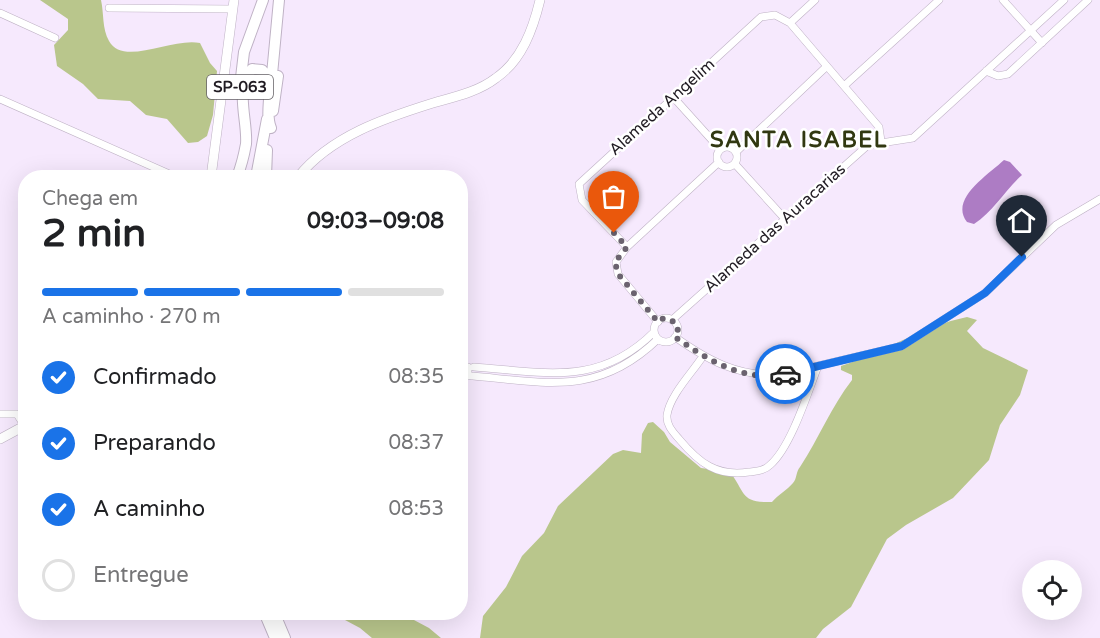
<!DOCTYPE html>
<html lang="pt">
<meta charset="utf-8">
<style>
:root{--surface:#fff;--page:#f2f2f2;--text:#202124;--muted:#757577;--line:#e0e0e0;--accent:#1a73e8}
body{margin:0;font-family:"Varela Round",sans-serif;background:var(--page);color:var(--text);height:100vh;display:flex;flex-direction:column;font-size:22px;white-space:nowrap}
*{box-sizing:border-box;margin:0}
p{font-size:20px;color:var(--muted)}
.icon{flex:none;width:33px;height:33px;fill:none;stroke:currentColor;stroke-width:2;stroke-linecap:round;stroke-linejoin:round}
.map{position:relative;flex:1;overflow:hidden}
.panel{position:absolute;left:18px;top:170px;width:450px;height:450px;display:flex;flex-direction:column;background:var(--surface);border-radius:24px;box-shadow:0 6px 24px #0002}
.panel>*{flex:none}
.controls{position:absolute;left:1022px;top:560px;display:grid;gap:12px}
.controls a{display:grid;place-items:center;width:60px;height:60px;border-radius:50%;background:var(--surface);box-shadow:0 6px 24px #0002;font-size:30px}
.pin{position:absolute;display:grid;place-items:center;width:51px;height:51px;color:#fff;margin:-62px -26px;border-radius:50% 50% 50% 0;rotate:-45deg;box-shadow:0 0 6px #0007}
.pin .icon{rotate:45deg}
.courier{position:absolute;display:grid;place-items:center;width:60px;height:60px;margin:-30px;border:4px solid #1a73e8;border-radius:50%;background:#fff;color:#222;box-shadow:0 2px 8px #0007}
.summary em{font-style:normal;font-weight:800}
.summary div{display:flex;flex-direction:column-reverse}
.summary{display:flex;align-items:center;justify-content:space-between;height:102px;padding:0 24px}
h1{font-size:39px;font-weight:800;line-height:45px}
.bar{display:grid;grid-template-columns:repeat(4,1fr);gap:9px 6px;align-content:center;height:72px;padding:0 24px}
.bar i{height:8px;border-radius:4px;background:var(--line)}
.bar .active{background:var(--accent)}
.bar p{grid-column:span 4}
ol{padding:0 24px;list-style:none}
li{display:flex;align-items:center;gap:18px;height:66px}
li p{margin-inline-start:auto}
li .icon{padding:6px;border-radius:50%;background:var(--accent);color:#fff;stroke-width:4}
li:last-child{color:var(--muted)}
li i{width:33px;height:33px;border:3px solid var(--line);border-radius:50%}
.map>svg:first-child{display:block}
.green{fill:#b9c68c}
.water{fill:#ad7cc4}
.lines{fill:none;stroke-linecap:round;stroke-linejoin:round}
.street-casing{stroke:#bfb2c5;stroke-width:8}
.secondary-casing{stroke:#bfb2c5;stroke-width:10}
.primary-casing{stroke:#bfb2c5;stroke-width:12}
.street{stroke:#fff;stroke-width:7}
.secondary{stroke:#fff;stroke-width:9}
.primary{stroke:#fff;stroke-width:10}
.done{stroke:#6b636f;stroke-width:6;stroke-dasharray:0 10.8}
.route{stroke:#1a73e8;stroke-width:8}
.labels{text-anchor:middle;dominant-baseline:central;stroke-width:5;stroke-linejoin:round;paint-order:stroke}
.shield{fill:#fff;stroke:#635f64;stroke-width:1.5}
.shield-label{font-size:15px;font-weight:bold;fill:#201b22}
.street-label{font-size:16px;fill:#201b22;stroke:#fff}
.district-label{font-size:22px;font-weight:bold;letter-spacing:1.5px;fill:#313811;stroke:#fff}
</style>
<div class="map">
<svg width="1100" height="638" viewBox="0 0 1100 638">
<rect width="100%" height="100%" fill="#f6e9fd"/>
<!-- green -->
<path class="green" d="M40 0H101C104 13 102 29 109 41 123 67 173 37 200 43L210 63 217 71 213 115 207 136 198 142 188 143 167 119 146 115 130 101 98 99 83 84 57 66 54 45 68 30V19Z
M967 317 977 320 967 331 983 348 1028 370 1020 395 1000 425 989 460 953 498 906 525 887 539 851 607 823 629 816 638H480L483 616 506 587 522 556 544 533 558 506 613 454 623 450 641 453 642 434 648 423 653 422 664 432 670 442 701 468 730 472C746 493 740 503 772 502 778 495 787 490 793 483 797 479 796 471 800 467 819 438 831 407 852 380V375L841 370V366C884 352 923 326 967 317Z
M330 612H399L429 628 441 638H372L360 628Z"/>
<!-- water -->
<path class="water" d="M1004 160 1010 162 1022 175C1005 190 993 212 974 224L967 222C949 199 988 175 1004 160Z"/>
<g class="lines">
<defs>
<path id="street" d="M1003 0 1042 43
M109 8 232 9
M0 13 55 38
M790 23 815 0
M986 71 998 76 1008 74 1088 0
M844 86 939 0
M674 98 720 149
M0 99 176 177
M717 157a10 10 0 1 1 20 0a10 10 0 1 1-20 0Z
M736 152 826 67
M735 164 785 219
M627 247 582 200 579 184 761 17 775 15 790 23 879 127 881 141
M654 330a12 12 0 1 1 24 0a12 12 0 1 1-24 0Z
M672 320 868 145 913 138 1064 0
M658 322 618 274 616 262 627 247 719 162
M675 337C709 361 737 376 779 375L902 346 985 293 1056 225 1100 199
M703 356C692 373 670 395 667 415 666 425 673 432 679 439 699 463 717 477 749 472 757 471 764 471 770 465 791 447 808 392 818 366
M474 367C545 372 599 387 654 332
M468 376V367
M473 376C548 383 599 396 658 339
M0 414H17L24 425"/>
<path id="secondary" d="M211 177 234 0
M298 177C331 136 385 118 433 103 454 97 478 92 496 78 522 60 533 29 540 0
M0 439 26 425"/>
<path id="primary" d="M271 85 279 0
M240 86 244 52 263 0
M273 111 278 76
M212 174 216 177
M237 177C241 167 244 155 246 144 248 121 234 88 252 69L262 70C277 84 263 110 271 128
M256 177 267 119
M266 177 267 150
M264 612 275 638
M274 612 285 638"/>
</defs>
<!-- street casing -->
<use href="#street" class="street-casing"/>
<!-- secondary casing -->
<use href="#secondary" class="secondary-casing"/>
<!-- primary casing -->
<use href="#primary" class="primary-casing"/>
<!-- street -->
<use href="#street" class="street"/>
<!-- secondary -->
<use href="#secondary" class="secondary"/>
<!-- primary -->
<use href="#primary" class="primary"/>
</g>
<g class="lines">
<!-- done -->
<path class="done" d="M614 233 627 247 615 262 618 274 658 322 664 318 675 322 678 329 675 337C708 360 742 382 785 374"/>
<!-- route -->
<path class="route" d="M785 374 902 346 985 293 1022 257"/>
</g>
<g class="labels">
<!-- shield labels -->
<rect class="shield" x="207" y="75" width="66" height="24" rx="4.5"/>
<g class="shield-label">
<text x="240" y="87">SP-063</text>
</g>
<!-- street labels -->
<g class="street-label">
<text transform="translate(662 107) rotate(-42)">Alameda Angelim</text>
<text transform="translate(775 228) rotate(-42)">Alameda das Auracarias</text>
</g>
<!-- district labels -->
<g class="district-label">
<text x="799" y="140">SANTA ISABEL</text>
</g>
</g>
</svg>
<div class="controls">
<a><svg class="icon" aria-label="locate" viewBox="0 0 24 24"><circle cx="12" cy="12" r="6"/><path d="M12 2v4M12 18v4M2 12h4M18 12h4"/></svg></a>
</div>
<div class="pin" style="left:614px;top:233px;background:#ea580c"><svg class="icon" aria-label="bag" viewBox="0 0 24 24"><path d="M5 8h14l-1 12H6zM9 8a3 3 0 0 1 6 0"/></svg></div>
<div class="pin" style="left:1022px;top:257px;background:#1f2937"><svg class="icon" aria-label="home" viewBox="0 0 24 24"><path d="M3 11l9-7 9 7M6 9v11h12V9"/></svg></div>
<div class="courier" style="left:785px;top:374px"><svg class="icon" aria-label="car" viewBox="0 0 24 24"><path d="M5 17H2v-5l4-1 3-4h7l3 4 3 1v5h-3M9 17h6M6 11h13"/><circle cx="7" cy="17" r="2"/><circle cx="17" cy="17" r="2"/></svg></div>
<section class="panel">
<div class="summary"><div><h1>2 min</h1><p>Chega em</p></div><em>09:03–09:08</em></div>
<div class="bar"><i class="active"></i><i class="active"></i><i class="active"></i><i></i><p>A caminho · 270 m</p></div>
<ol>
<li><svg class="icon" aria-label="check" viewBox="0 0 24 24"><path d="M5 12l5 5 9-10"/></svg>Confirmado<p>08:35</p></li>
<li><svg class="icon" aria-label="check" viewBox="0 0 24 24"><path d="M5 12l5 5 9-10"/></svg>Preparando<p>08:37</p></li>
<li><svg class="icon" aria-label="check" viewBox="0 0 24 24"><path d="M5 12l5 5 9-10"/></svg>A caminho<p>08:53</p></li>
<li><i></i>Entregue</li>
</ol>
</section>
</div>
